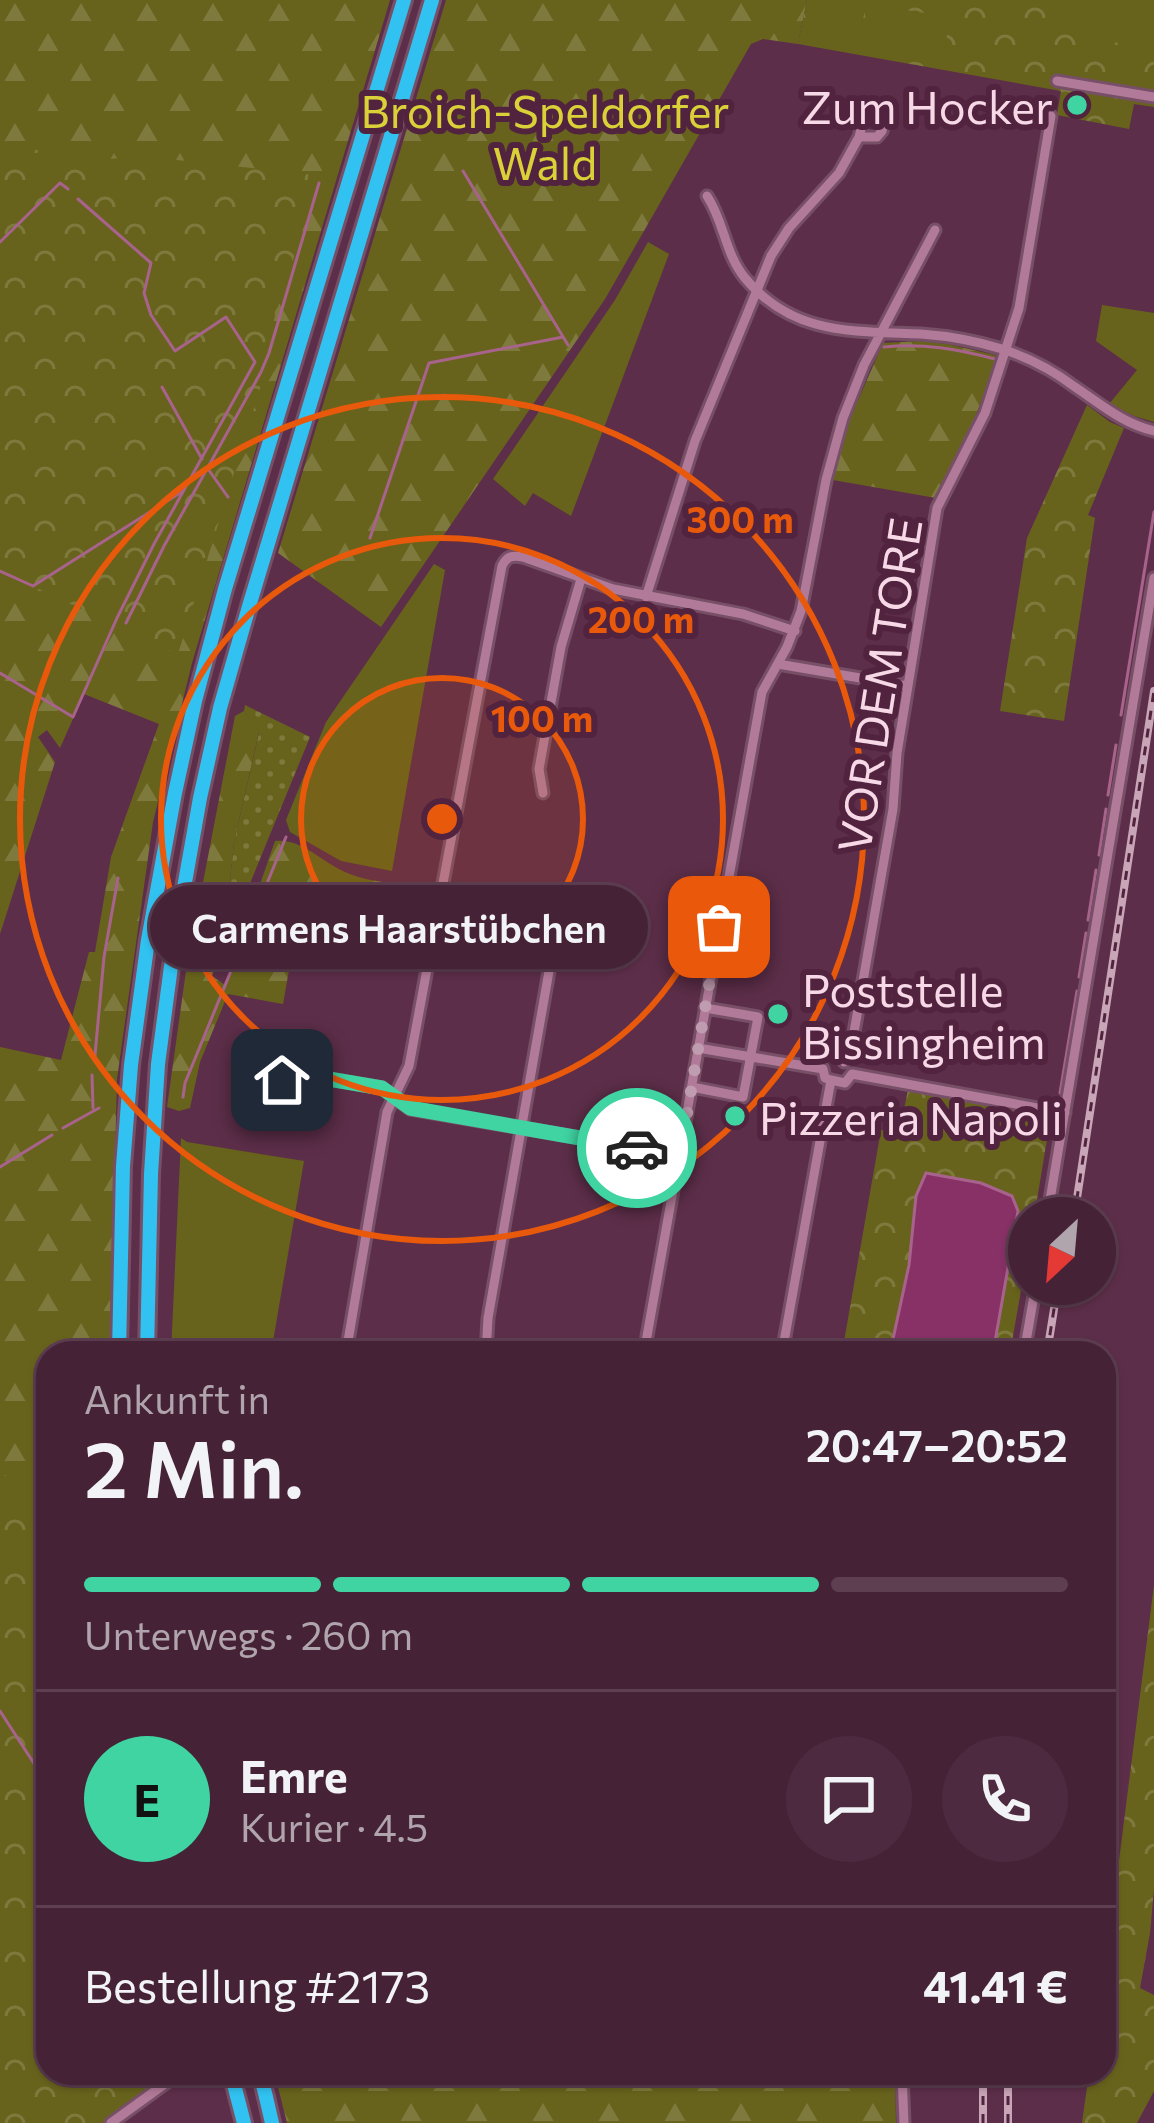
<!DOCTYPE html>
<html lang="de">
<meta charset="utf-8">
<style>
:root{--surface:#462237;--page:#4d2a3f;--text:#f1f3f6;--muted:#b0a4ad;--line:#5e3f52;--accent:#3fd4a2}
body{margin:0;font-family:Commissioner,sans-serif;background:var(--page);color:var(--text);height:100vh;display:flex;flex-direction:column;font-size:45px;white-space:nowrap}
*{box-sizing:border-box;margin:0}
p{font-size:39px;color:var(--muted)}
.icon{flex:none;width:66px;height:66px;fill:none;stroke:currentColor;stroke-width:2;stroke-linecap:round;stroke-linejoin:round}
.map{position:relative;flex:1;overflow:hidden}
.sheet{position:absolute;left:36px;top:1341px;width:1080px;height:744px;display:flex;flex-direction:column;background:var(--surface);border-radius:36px;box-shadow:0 3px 9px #0004,0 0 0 3px var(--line)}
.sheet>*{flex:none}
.needle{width:78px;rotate:206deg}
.fabs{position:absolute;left:1008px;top:1197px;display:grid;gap:24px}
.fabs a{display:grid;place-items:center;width:108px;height:108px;border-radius:50%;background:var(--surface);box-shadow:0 3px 9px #0004,0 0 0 3px var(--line);font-size:60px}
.pin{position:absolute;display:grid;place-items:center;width:102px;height:102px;color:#fff;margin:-51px;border-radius:24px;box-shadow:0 6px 18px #0006}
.courier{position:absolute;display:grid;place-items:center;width:120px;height:120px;margin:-60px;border:9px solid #3fd4a2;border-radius:50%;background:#fff;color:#222;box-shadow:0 3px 15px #0007}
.bubble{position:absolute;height:84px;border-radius:42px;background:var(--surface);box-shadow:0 3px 9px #0004,0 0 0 3px var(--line);font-size:39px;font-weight:600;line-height:84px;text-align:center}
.headline em{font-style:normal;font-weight:600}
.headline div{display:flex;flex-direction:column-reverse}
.headline{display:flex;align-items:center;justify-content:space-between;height:204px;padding:0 48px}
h1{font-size:78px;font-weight:600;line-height:90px}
.bar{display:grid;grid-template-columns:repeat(4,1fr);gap:18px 12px;align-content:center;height:144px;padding:0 48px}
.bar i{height:15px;border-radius:9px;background:var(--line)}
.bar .active{background:var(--accent)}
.bar p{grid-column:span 4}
.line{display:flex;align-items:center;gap:30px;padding:0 48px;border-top:3px solid var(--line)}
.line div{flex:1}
.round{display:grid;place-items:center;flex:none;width:126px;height:126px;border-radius:63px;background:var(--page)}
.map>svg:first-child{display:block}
.grass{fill:url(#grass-dots)}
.forest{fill:url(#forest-firs)}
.park{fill:url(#park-crowns)}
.garden{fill:#68631c}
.water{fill:#873166;stroke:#a8638d;stroke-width:3}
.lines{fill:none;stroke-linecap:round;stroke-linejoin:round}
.stream{stroke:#a8638d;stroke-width:3}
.minor-casing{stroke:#774f66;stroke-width:15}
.highway-casing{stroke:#774f66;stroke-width:20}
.minor{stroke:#b17a98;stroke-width:9}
.highway{stroke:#31c2f1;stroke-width:14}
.rail-casing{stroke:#c8a5b7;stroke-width:8}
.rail{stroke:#52233e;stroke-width:3;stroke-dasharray:9;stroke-linecap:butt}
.highway-bridge-casing{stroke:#774f66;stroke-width:20;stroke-linecap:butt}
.highway-bridge{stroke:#31c2f1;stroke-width:14}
.done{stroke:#c09cb0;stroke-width:12;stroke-dasharray:0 21.6}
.route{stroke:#3fd4a2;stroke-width:15}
.ring{fill:none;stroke:#e8590c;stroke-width:6}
.poi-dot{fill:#3fd4a2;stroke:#52233e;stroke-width:4.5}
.labels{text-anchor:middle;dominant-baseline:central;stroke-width:12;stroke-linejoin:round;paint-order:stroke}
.poi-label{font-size:45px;fill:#f6d8e7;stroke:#52233e;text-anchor:start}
.park-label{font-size:45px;fill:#dad138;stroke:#52233e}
.street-label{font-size:45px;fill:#f6d8e7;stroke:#52233e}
.centre{fill:#e8590c;stroke:#52233e;stroke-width:6}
.ring-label{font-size:36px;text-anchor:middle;font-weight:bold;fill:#e8590c;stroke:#52233e;stroke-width:12;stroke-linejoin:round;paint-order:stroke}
</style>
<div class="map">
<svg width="1154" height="2123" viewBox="0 0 1154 2123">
<defs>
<pattern id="grass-dots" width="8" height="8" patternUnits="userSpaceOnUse" patternTransform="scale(3)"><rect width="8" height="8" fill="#68631c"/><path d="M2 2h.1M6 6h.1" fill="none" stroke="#7e793d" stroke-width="1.8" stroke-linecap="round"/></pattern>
<pattern id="forest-firs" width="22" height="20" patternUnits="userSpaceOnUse" patternTransform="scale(3)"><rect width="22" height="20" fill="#68631c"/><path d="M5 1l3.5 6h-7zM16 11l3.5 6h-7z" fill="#7e793d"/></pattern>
<pattern id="park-crowns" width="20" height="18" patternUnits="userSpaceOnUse" patternTransform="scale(3)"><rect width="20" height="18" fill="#68631c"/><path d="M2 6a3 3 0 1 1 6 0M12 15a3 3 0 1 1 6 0" fill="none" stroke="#7e793d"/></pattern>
</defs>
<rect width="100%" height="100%" fill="#5d2e49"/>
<!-- grass -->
<path class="grass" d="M245 705 310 737 212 976 227 909 234 842 259 733 244 711Z"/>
<!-- forest -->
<path class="forest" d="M0 0H390L192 663 153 822 117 1079 110 1353H48V2073H166L103 2123H0V1047L61 1060 89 952H95L111 857 159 724 84 694 60 748 47 730 38 737 55 762 0 934Z
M446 0H807L798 44 763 39 751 44 605 299 381 627 278 553Z
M920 341 947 344 995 355 997 360 966 441 936 498 833 480 849 421 883 343Z
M244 711 259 732 234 842 227 909 212 976 225 985 275 841C301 838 322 862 345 872 358 878 370 880 383 882L370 965 292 953 283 1004 228 994 200 1062 190 1108 179 1111 167 1107 186 971 235 716Z
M616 2073H895L896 2123H287L277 2083Z"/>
<!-- park -->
<path class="park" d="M807 0H1154V107L1134 104 1129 129 1057 115 1061 91 798 44Z
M39 150 90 161 140 156 308 174 312 200 265 348 262 382 178 654 0 571V151Z
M1087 405 1110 422 1124 428 1088 515 1095 518 1064 721 1000 711 1027 538Z
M908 1090 1051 1115 1034 1218H1029V1245L1010 1353H842L881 1130 899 1133Z
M0 1470 48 1516V2073H166L103 2123H0Z
M1154 1585V1889L1150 1933 1140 1988 1154 1995V2091L1137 2123H1082L1089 2073H1104V1979Z"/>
<!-- garden -->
<path class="garden" d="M813 0 866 3 857 52 806 44Z
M1084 0H1154V49L1078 36Z
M874 5 950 17 942 66 865 54Z
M648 242 669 254 571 516 533 493 525 506 493 479 615 300Z
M1102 305 1154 313V422L1134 416 1109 404 1137 370 1096 341Z
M434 564 445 570 392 871 341 861 290 832 286 820 326 722Z
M181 1138 187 1142 304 1161 271 1353H171Z"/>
<!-- water -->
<path class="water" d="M926 1173 981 1183 1012 1196 1018 1211 993 1353H890L909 1265 916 1196Z"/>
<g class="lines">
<!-- stream -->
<path class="stream" d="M463 171 568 345
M0 242 60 183 68 189
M884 347C924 343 957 349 995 359
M162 387 202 459
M208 469 228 497
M370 538 429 363 563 337
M0 571 33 586 183 491
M126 623 164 546 261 372 269 353 319 183
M0 673 73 717 117 618 154 544 255 362 226 317 175 351 151 315 144 293 151 263 78 199
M1121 715 1154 512
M1108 795 1116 745
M1099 855 1106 809
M1088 920 1096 870
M1079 977 1086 933
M95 1055 104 957 118 878
M92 1075 93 1108
M1060 1093 1077 991
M183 1097 185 1083 286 837
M63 1128 99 1108
M0 1167 52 1135
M0 1711 48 1785"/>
<defs>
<path id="minor" d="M1057 81 1154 97
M707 196C724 221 725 254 745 278 793 336 854 331 921 334 949 336 976 341 1002 349 1027 357 1054 371 1075 387 1102 405 1122 423 1154 431
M646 597 695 441 771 256 789 228 839 173 859 137H877L882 131 887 113 867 107 859 137
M778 664 907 686
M543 793 539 769 561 647 581 579
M698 1048 823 1069 825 1078 831 1080
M844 1062 853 1038 893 809 897 753 937 508 985 413 1019 308 1051 116
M282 1080 305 1075 382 1088 410 1109 680 1155
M831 1080 845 1083 852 1074 1065 1113
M692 1087 743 1097 758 1017 705 1008
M1047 1218 1154 578
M346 1353 387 1112 409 1066 502 566C507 556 512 555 523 557L613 589 743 614 795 631
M486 1353 488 1318 561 903 568 895
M644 1353 762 692 787 647 801 611 826 480 843 418 864 365 935 230
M782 1353 831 1080
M1024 1353 1036 1284
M902 2073 904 2123
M111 2123 173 2078 451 2073"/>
<path id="highway" d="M119 1353 123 1166 131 1065 148 940 175 793 195 701 225 589 404 0
M147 1353 151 1174 158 1064 174 944 200 798 220 708 250 603 432 0
M237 2096 244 2123
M266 2097 272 2123"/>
</defs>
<!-- minor casing -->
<use href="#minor" class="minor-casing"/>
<!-- highway casing -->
<use href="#highway" class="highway-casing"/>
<!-- minor -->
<use href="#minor" class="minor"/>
<!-- highway -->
<use href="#highway" class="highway"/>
<defs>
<path id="rail" d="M1074 1218 1154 691
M1047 1353 1058 1284
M983 2123V2073
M1008 2123V2073"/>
</defs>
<!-- rail casing -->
<use href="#rail" class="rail-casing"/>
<!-- rail -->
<use href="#rail" class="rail"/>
<defs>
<path id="highway-bridge" d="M231 2073 237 2096
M260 2073 266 2097"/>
</defs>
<!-- highway-bridge casing -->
<use href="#highway-bridge" class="highway-bridge-casing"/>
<!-- highway-bridge -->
<use href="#highway-bridge" class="highway-bridge"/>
</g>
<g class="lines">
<!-- done -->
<path class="done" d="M637 1148 680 1155 719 927"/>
<!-- route -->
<path class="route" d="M282 1080 305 1075 382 1088 410 1108 637 1148"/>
</g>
<!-- distance rings -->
<circle cx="442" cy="819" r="141" fill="#e8590c" fill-opacity=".12"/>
<g class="ring">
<circle cx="442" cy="819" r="141"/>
<circle cx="442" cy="819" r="281"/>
<circle cx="442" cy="819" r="422"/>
</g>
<!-- markers -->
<g class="poi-dot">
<circle cx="1077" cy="105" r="12"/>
<circle cx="778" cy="1014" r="12"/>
<circle cx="735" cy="1116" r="12"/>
</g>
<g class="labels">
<!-- poi labels -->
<g class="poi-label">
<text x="1053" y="105" text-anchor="end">Zum Hocker</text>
<text x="802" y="988">Poststelle<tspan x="802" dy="52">Bissingheim</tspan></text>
<text x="759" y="1116">Pizzeria Napoli</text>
</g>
<!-- park labels -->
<g class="park-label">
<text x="545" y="109">Broich-Speldorfer<tspan x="545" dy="52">Wald</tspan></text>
</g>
<!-- street labels -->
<g class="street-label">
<text transform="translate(878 685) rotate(-81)">VOR DEM TORE</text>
</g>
</g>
<circle cx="442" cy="819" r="18" class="centre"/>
<g class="ring-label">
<text x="740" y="533">300 m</text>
<text x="641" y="633">200 m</text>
<text x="542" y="732">100 m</text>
</g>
</svg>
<div class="fabs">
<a><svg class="needle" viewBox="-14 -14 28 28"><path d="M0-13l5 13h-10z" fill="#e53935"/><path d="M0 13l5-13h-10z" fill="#b0a4ad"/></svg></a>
</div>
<div class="pin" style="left:719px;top:927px;background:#ea580c"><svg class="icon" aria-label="bag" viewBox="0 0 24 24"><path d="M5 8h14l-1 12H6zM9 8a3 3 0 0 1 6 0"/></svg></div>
<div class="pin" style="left:282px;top:1080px;background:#1f2937"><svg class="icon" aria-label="home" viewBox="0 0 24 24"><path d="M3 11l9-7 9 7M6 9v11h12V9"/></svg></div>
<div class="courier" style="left:637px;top:1148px"><svg class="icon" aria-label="car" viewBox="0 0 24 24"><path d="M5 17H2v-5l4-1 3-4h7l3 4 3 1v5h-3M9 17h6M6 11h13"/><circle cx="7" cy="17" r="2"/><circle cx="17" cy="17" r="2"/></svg></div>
<div class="bubble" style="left:150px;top:885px;width:498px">Carmens Haarstübchen</div>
<section class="sheet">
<div class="headline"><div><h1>2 Min.</h1><p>Ankunft in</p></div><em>20:47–20:52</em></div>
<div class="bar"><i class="active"></i><i class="active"></i><i class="active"></i><i></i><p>Unterwegs · 260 m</p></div>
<div class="line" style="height:216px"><b class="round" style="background:var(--accent);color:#111">E</b><div><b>Emre</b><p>Kurier · 4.5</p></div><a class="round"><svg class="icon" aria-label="chat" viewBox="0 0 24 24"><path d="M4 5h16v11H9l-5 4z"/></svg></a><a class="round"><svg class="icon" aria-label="phone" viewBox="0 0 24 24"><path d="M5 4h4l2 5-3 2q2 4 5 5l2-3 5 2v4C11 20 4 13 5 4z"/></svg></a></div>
<div class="line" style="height:156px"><div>Bestellung #2173</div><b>41.41 €</b></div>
</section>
</div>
